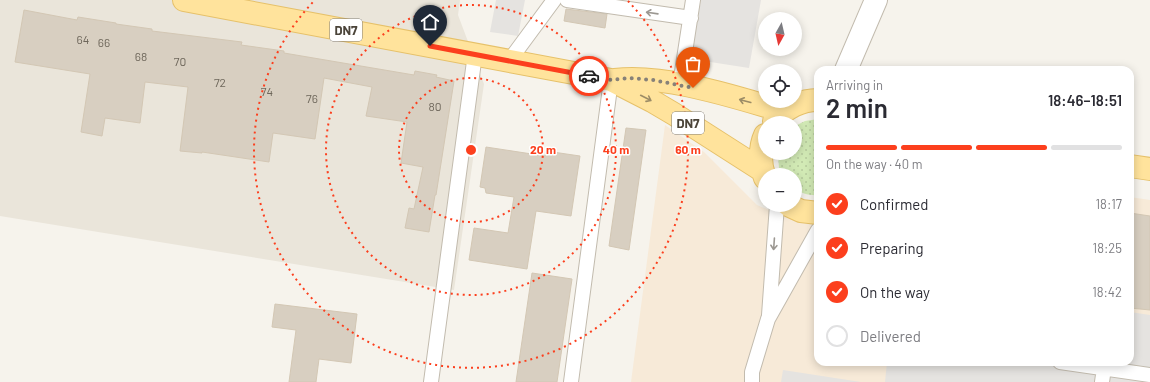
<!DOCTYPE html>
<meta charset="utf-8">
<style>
:root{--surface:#fff;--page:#f7f7f7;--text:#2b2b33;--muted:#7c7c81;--line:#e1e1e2;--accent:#fc3f1d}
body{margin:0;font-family:Barlow,sans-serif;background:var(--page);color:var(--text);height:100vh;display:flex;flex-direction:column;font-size:15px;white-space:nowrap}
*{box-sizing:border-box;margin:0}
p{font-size:13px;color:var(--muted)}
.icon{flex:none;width:22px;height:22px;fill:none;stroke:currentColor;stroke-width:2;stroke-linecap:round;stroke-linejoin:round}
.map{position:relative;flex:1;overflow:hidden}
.sheet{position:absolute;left:814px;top:66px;width:320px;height:300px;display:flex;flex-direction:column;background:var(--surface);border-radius:12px;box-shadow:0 2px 10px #0003}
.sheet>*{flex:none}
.needle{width:26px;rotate:188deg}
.fabs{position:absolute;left:758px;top:12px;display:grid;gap:8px}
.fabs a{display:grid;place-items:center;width:44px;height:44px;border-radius:50%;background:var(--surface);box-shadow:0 2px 10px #0003;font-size:20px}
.pin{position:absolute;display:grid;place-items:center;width:34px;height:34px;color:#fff;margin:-41px -17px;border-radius:50% 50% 50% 0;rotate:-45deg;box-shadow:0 0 4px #0007}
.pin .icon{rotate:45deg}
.courier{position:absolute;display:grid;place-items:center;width:40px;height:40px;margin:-20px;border:3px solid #fc3f1d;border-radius:50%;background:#fff;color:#222;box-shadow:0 1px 5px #0007}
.overview em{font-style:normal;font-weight:600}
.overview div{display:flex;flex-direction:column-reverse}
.overview{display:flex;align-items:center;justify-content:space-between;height:68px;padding:0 12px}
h1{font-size:26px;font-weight:600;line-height:30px}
.bar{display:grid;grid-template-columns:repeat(4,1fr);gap:6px 4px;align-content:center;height:48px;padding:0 12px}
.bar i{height:5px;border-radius:3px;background:var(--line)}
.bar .on{background:var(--accent)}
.bar p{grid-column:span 4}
ol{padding:0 12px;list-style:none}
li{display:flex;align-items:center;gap:12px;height:44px}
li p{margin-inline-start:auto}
li .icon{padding:4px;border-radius:50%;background:var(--accent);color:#fff;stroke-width:4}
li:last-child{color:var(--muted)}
li i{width:22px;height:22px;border:2px solid var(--line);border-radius:50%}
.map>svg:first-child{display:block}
.residential{fill:#eae5da}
.commercial{fill:#f7ead8}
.green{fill:url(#green-dots)}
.parking{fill:#e5e3e0}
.building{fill:#d8cfc1;stroke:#d3c7b4}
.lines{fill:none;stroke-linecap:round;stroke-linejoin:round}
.service-casing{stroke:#c2bbae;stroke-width:16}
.minor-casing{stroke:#c2bbae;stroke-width:24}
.primary-casing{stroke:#e6c16a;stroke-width:24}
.service{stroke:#fff;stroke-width:14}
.minor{stroke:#fff;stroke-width:22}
.primary{stroke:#ffe39c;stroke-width:22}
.oneway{stroke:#9c9892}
.oneway2{stroke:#9c8c66}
.done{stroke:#878178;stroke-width:4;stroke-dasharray:0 7.2}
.route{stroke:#fc3f1d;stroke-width:5}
.ring{fill:none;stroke:#fc3f1d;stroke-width:2;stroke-dasharray:2 4}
.labels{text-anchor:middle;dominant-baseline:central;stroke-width:3;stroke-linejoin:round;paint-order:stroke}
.number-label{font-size:12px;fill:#6e675b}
.shield{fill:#fff;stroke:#817c74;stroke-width:1}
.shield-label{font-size:13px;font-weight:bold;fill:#4b4439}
.centre{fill:#fc3f1d;stroke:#fff;stroke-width:2}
.ring-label{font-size:12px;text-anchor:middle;font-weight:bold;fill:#fc3f1d;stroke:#fff;stroke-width:3;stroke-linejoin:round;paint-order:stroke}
</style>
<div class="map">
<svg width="1150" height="382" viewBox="0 0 1150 382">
<defs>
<pattern id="green-dots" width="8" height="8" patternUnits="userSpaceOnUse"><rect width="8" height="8" fill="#d2eab5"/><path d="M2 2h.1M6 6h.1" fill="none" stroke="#b6ca9c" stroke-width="1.8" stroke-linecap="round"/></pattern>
</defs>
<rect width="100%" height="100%" fill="#f6f3ec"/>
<!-- residential -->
<path class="residential" d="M0 0H460L458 15 484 84 454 290 0 216Z"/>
<!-- commercial -->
<path class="commercial" d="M665 125 704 152 757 205 800 223H818V362H1130V197L1150 200V382H631Z"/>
<!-- green -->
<path class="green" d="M818 119V195C810 196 801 193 795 189V175H783L779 168 778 154 795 153V126L805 121Z"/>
<!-- parking -->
<path class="parking" d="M496 0H525L518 36 490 32Z
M701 0H761L749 68 691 59Z
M1130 312 1150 315V382H885L887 362H1130Z
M783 370 861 382H781Z"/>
<!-- building -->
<path class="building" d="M566 9 607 14 605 28 564 21Z
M24 10 77 20 78 17 116 23V24L152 29V31L242 42 241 45 284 51V53L414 75 415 71 437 75 436 77 454 81 436 195H435L429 232 405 228 409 208 414 209 423 167 401 163 407 122 366 116 372 87 324 78 315 139 273 133 269 162 202 152V153L180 151 188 87 145 82 140 123 105 118 102 136 81 132 90 74 15 62Z
M626 128 646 130 629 250 609 246Z
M486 147 545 156 546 151 580 156 571 216 536 211 527 269 469 260 474 228 508 233 514 197 486 193 485 188 480 187Z
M1130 213 1150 216V310L1130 308Z
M532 273 572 279 557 382H516Z
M275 304 357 314 351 363 319 359 316 382H289L296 330 272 327Z"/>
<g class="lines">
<defs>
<path id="service" d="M567 0 691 18
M509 61 554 0
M680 85 693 0
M769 315 777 205
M1060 362 1150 375
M431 382 475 54
M571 382 611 80
M752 382V372L768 319 818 230
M1102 382 1104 368"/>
<path id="minor" d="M846 70 876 0"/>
<path id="primary" d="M184 0 611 80 652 101 674 114 763 171
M615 80C666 74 734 97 783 111
M774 121C786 108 800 100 818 100
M765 135C759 148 760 165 765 178
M1130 166 1150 169
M788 205 801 211 818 213"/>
</defs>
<!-- service casing -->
<use href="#service" class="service-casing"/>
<!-- minor casing -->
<use href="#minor" class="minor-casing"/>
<!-- primary casing -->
<use href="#primary" class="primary-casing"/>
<!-- service -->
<use href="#service" class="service"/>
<!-- minor -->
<use href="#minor" class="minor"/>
<!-- primary -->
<use href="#primary" class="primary"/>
</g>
<!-- one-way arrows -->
<defs><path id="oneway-shaft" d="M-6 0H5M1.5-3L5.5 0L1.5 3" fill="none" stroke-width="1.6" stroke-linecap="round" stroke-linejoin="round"/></defs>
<g class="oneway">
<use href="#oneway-shaft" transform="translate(652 13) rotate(-172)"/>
<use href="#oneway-shaft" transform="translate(774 244) rotate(94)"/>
</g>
<g class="oneway2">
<use href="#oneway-shaft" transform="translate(646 98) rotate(27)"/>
<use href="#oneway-shaft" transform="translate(745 101) rotate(-165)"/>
</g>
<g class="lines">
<!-- done -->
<path class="done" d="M589 76 612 80 628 78 653 80 693 88"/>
<!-- route -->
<path class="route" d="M430 46 589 76"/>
</g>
<!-- distance rings -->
<g class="ring">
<circle cx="471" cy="150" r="72"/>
<circle cx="471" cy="150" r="145"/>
<path d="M628 1A217 217 0 1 1 314 1"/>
</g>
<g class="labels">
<!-- number labels -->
<g class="number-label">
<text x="83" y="39">64</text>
<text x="104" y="42">66</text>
<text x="141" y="56">68</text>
<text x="180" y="61">70</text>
<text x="220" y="82">72</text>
<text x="267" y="91">74</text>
<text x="312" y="98">76</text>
<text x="435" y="106">80</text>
</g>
<!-- shield labels -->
<g class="shield">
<rect x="330" y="19" width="32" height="22" rx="3"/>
<rect x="672" y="112" width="32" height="22" rx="3"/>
</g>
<g class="shield-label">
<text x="346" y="30">DN7</text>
<text x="688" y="123">DN7</text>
</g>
</g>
<circle cx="471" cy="150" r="6" class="centre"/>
<g class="ring-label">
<text x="543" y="154">20 m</text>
<text x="616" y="154">40 m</text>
<text x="688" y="154">60 m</text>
</g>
</svg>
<div class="fabs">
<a><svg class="needle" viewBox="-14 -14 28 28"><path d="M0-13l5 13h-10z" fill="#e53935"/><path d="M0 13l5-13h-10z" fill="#7c7c81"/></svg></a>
<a><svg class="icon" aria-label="locate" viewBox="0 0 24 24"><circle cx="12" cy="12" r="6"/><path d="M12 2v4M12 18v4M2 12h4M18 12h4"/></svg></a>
<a>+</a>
<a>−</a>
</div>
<div class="pin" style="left:693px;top:88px;background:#ea580c"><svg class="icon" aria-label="bag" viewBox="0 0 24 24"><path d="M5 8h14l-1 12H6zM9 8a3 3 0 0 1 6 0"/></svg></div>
<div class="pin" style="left:430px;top:46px;background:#1f2937"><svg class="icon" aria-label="home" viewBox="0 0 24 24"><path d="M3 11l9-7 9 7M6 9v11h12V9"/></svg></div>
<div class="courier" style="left:589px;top:76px"><svg class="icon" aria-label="car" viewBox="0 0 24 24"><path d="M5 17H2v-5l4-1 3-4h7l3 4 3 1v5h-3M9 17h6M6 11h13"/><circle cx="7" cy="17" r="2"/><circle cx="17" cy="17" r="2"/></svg></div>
<section class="sheet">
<div class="overview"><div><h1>2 min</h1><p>Arriving in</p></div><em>18:46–18:51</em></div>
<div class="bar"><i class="on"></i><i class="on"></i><i class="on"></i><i></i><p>On the way · 40 m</p></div>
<ol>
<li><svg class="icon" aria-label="check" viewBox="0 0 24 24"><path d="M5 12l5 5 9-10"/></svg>Confirmed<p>18:17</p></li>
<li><svg class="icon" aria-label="check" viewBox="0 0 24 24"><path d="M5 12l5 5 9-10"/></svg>Preparing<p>18:25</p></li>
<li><svg class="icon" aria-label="check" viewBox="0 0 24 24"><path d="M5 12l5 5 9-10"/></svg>On the way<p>18:42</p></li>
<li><i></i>Delivered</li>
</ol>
</section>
</div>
